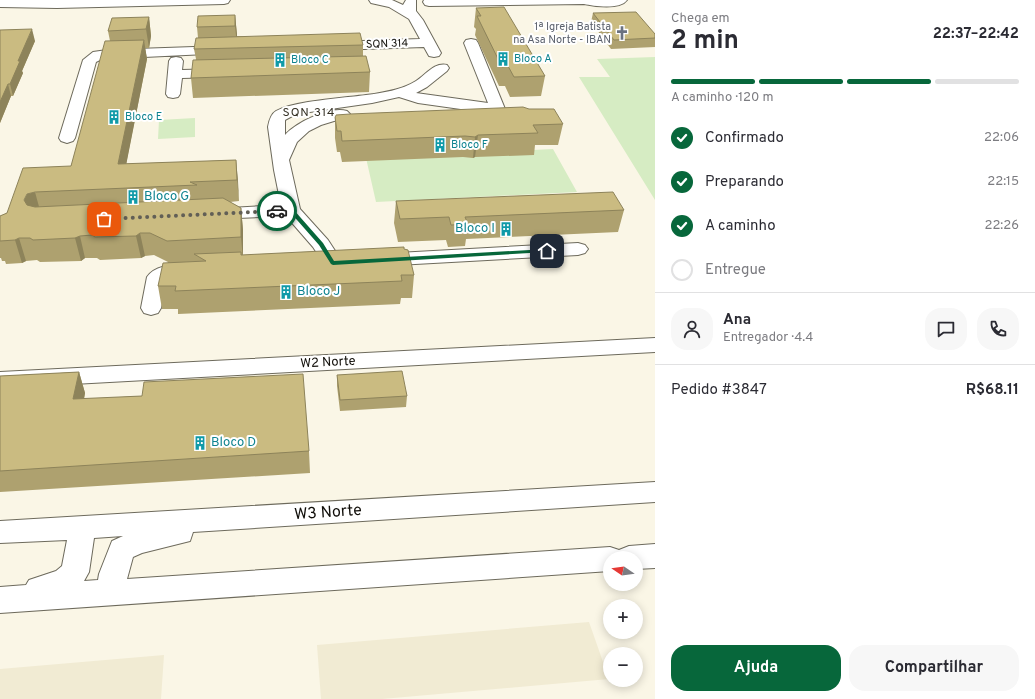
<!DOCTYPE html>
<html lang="pt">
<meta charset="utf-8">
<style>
:root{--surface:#fff;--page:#f7f7f7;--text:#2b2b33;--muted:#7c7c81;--line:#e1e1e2;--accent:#07673b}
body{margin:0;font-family:Overpass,sans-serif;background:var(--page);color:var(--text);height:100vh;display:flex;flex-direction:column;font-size:15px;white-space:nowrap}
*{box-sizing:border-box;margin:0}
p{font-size:13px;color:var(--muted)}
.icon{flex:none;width:22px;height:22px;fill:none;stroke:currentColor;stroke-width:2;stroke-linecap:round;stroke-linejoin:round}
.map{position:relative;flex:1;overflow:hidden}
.sheet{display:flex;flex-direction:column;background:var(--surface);width:380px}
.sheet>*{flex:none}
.needle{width:26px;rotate:283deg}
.buttons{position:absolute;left:603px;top:551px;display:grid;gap:8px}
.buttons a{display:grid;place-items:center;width:40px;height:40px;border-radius:50%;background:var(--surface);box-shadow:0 2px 10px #0003;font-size:20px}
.pin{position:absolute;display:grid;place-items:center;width:34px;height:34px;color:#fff;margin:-17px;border-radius:8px;box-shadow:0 2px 6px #0006}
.courier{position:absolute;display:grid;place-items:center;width:40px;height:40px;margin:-20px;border:3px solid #07673b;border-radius:50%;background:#fff;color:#222;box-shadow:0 1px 5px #0007}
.overview em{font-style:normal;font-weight:700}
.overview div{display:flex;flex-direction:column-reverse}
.overview{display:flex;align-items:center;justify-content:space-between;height:68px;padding:0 16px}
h1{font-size:26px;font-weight:700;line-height:30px}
.bar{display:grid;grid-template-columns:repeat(4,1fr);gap:6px 4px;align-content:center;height:48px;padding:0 16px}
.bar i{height:5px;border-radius:3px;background:var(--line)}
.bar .selected{background:var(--accent)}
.bar p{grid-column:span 4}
.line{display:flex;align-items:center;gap:10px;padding:0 16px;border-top:1px solid var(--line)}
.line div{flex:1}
.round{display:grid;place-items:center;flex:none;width:42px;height:42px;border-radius:16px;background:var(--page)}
ol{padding:0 16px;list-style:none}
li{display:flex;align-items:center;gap:12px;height:44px}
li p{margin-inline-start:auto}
li .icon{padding:4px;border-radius:50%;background:var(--accent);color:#fff;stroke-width:4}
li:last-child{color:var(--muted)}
li i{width:22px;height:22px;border:2px solid var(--line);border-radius:50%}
.button{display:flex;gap:8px;margin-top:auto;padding:8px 16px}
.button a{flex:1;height:46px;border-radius:16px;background:var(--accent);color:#fff;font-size:16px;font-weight:700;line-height:46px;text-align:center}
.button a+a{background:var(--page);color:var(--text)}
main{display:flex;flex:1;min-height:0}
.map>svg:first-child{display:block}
.built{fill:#f1ebd3}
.green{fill:#d6ecc3}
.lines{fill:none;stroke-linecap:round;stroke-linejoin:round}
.minor-casing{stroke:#6d6a5c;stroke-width:2}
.major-casing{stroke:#6d6a5c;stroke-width:2}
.minor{fill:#fff;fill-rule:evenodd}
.major{fill:#fff;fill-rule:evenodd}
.wall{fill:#aea16f}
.shaded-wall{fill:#8d835a}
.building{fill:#cabb81;stroke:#8d835a}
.route{fill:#07673b}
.done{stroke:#625f56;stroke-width:4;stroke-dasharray:0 7.2}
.labels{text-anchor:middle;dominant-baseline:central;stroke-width:4;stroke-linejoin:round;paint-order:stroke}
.far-worship-label{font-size:11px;fill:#5b616d;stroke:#fff;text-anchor:end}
.far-street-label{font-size:11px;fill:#100e09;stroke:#fff}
.far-culture-label{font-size:11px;fill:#0d838f;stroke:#fff;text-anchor:start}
.far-neighbourhood-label{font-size:12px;letter-spacing:1px;fill:#343024;stroke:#fff}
.culture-label{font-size:13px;fill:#0d838f;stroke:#fff;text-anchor:start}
.street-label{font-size:13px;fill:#100e09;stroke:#fff}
.near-street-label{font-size:16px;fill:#100e09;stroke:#fff}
</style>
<main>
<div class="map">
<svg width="655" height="699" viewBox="0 0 655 699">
<rect width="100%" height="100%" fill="#faf6e6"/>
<!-- built -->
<path class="built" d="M589 622 609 679 382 699H321L317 645Z
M164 655 161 699H0V669Z"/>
<!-- green -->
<path class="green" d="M655 57V200L579 77H610L597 59Z
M195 118V137L158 139 159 120Z
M553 149 577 192 376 202 366 158Z"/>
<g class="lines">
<defs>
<path id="minor" d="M0 0H230L228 3 224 4 57 8 0 7Z
M369 0H392L403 5 406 0H416V11L423 20 441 53 439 56 434 57 429 56 424 47 334 50 329 49 327 46 329 43 334 42 420 39 409 19 389 7 371 3Z
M424 0H627C620 10 594 6 584 4L429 6 425 5 423 2Z
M471 39 476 40 478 43 505 109C503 123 487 130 474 127L472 124C476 118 485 120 489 113L418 103 399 97 372 103 296 114 285 120V135C297 122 330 106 347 111L350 114 347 117 321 125 309 131 297 142 289 160 300 209 328 240 343 263 340 267 333 269 326 267 313 247 286 216 213 219 207 218 204 214 207 210 213 209 281 205 274 170 268 127C269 121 271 114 276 111 294 101 344 98 366 95 382 93 402 90 416 81 426 75 434 62 447 65L449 68 447 71 427 87 416 93 488 103 464 43 466 40Z
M223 46 228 47 230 50 228 53 102 59 96 62 75 138 73 141 67 143 61 141 59 138 83 60 93 52 107 50Z
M176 57 181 58 183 61 182 70 221 69 226 70 228 73 226 76 221 77 182 78 180 94 178 97 173 98 168 97 166 94 169 61 171 58Z
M578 243 585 245 588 249 585 253 578 255 379 266 372 264 369 260 372 256 379 254Z
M189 264 196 266 199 270 196 274 174 277 166 280 161 308 158 313 151 315 144 313 141 308 147 277C156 264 175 265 189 264Z
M655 338V352L0 388V372Z"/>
<path id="major" d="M655 482V502L193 532 190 541 142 553 133 557 127 579 610 547 619 550 629 546 655 544V568L636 569V558H610V571L0 613V587L26 585 29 580 56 571 62 566 67 540 0 543V521ZM123 536 112 541 99 574 98 580 84 581 89 572 94 538Z"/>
</defs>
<!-- minor casing -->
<use href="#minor" class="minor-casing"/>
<!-- major casing -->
<use href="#major" class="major-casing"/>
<!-- minor -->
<use href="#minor" class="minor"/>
<!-- major -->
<use href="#major" class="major"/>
</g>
<!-- wall -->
<path class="wall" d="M476 8 545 76 541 96 510 97 505 86H499L475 35 476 29 474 27Z
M593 13 655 34V47L611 49 591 22Z
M235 15 237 36 363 45V56L370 72 369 92 193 98 191 78 196 59 194 49 198 38 197 27Z
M149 17 151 36 149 48H145L147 59 126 164 236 160 239 201 230 202 241 208 243 230V255L414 275 412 298H401L400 304 178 314V309H162L158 286 168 262 154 255 145 256 141 258 100 260 97 258H85L81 261 40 262 37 260 26 261 22 263 6 264 5 261H2L1 258H0V216L7 213 71 166 110 41 108 31Z
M0 30 35 41 22 71 23 73 13 96H11L0 123Z
M335 117 563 124 558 145H535L534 155 475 157 473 158 463 157 342 162 340 152H337L335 138Z
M396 201 624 210 618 232 466 239 465 246 448 247 446 240 398 242 394 223Z
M79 372 85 393 84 399 142 396 309 451 310 473 0 492V376Z
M337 375 407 396 406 407 340 411 337 386Z"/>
<!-- shaded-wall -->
<path class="shaded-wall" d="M235 15 237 34V45L235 26Z
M149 17 151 36 149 48 146 29Z
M32 29 35 41 22 71 23 73 13 96 10 84 18 61Z
M144 40 147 59 122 186 118 164Z
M8 84 11 96 0 123V102Z
M478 135 475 157 473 158 475 137Z
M236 160 238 181 239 201 237 180Z
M35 192 41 214 34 217 24 200 27 194Z
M241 208 243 230V260L241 237Z
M140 233 145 256 141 258 136 236Z
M80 236 85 258 81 261 75 238Z
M19 238 26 261 22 263 15 240Z
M79 372 85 393 80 420 73 399Z"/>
<!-- building -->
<path class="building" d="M504 7 545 76 514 77 508 66 502 67 477 16H481L476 8Z
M636 12 655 34V38L614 40 593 13Z
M235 15V26L197 27 198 16Z
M149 17 146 29 108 31 112 18Z
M32 29 18 61H20L10 84H8L0 102V30Z
M360 33 363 45 194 49 196 38Z
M144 40 118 164 236 160 237 180 190 182 197 185 35 192 27 194 24 200 27 205 35 207 223 198 241 208V237L167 241 150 233H140L136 236 95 237 92 235 80 236 75 238 33 240 30 238H19L15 240 0 241V216L7 213 23 168 71 166 105 41Z
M366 56 370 72 191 78 193 60Z
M523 107 529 109H554L563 124 533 125 538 133 478 135 475 137 465 136 342 141 341 131H337L335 117 336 115 350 114Z
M613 192 624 210 465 217 468 224 451 225 449 217 400 219 396 201Z
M404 247V249L408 250 414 275H401L402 281 175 291 176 286H158L163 263 206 261 194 254 241 252V255Z
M402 371 407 396 340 400 337 375Z
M79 372 73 399 142 396 144 382 303 374 309 451 0 471V376Z"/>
<!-- route -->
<path class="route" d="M293 209 323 243 334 261 547 249 550 251 547 252 333 265 331 264 319 245 290 212H277L275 211 277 209Z"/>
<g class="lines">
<!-- done -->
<path class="done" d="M104 219 277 211"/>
</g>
<!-- icons -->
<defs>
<symbol id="church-bare" viewBox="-9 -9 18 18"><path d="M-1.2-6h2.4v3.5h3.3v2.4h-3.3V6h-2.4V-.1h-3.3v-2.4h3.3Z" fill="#6b7280" stroke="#fff" stroke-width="2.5" paint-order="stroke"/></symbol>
<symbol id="building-bare" viewBox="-9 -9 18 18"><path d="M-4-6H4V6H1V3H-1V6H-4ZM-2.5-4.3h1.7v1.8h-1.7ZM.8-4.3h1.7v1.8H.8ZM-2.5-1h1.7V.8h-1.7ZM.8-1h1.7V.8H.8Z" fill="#0f9aa8" stroke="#fff" stroke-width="2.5" paint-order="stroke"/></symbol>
</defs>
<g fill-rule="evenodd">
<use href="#church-bare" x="612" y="23" width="20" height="20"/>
<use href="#building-bare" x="493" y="49" width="20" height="20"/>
<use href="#building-bare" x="270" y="50" width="20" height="20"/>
<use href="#building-bare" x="104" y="107" width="20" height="20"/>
<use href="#building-bare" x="430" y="135" width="20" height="20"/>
<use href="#building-bare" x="123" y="187" width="20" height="20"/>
<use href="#building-bare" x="496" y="219" width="20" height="20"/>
<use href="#building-bare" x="276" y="282" width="20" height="20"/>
<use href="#building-bare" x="190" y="433" width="20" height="20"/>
</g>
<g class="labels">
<!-- far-worship labels -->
<g class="far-worship-label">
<text x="611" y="27">1ª Igreja Batista<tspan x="611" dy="13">na Asa Norte - IBAN</tspan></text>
</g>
<!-- far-street labels -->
<g class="far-street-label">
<text transform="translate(387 44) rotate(-2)">SQN 314</text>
</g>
<!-- far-culture labels -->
<g class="far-culture-label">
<text x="514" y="59">Bloco A</text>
<text x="291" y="60">Bloco C</text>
<text x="125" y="117">Bloco E</text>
<text x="451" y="145">Bloco F</text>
</g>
<!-- far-neighbourhood labels -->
<g class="far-neighbourhood-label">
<text x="309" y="113">SQN 314</text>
</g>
<!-- culture labels -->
<g class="culture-label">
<text x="144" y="197">Bloco G</text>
<text x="495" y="229" text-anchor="end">Bloco I</text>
<text x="297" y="292">Bloco J</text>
<text x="211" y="443">Bloco D</text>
</g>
<!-- street labels -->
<g class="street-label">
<text transform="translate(328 363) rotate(-3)">W2 Norte</text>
</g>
<!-- near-street labels -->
<g class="near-street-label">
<text transform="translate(328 513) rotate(-4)">W3 Norte</text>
</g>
</g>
</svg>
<div class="buttons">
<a><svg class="needle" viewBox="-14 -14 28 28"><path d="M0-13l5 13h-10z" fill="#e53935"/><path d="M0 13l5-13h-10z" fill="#7c7c81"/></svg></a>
<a>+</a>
<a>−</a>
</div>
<div class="pin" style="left:104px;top:219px;background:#ea580c"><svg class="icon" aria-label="bag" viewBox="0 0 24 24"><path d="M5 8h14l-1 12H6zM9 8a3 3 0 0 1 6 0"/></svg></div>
<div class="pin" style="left:547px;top:251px;background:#1f2937"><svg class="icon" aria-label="home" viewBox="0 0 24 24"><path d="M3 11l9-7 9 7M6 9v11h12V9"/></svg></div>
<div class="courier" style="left:277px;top:211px"><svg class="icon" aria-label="car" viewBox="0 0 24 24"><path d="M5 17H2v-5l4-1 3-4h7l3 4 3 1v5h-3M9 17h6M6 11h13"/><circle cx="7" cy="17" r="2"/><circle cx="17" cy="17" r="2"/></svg></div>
</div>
<section class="sheet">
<div class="overview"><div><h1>2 min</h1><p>Chega em</p></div><em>22:37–22:42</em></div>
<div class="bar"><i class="selected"></i><i class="selected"></i><i class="selected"></i><i></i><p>A caminho · 120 m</p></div>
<ol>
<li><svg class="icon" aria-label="check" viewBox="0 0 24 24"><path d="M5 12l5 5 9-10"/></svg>Confirmado<p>22:06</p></li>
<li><svg class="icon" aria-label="check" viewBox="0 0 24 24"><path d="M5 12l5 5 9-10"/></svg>Preparando<p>22:15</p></li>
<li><svg class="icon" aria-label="check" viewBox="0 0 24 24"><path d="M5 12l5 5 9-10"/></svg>A caminho<p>22:26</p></li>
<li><i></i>Entregue</li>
</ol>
<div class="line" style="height:72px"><a class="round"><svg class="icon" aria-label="person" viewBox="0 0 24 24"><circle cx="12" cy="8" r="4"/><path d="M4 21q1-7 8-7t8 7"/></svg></a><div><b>Ana</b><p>Entregador · 4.4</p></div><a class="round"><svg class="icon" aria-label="chat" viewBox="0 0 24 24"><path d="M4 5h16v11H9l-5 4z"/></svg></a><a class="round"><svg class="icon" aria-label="phone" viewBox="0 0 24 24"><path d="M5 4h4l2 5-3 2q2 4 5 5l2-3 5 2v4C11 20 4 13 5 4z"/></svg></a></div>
<div class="line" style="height:52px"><div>Pedido #3847</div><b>R$68.11</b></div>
<div class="button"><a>Ajuda</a><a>Compartilhar</a></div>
</section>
</main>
